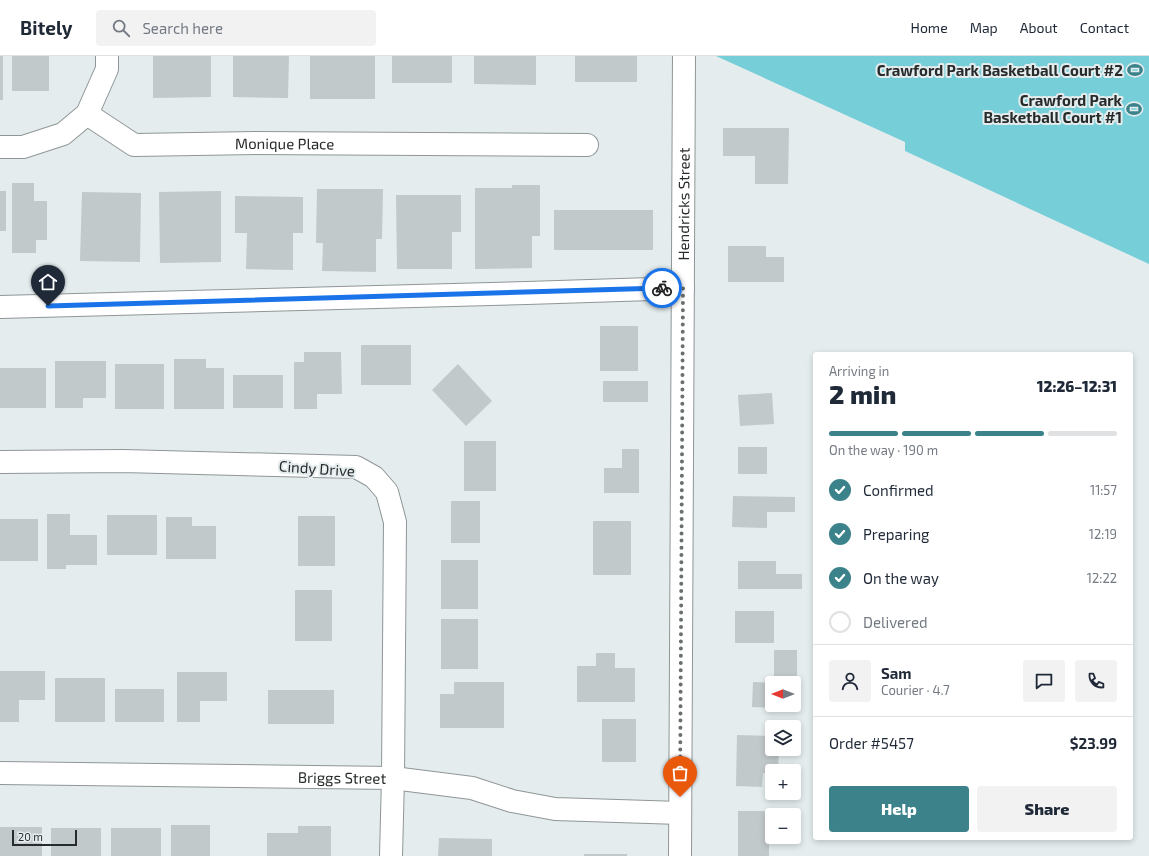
<!DOCTYPE html>
<meta charset="utf-8">
<style>
:root{--surface:#fff;--page:#f2f2f3;--text:#1f2937;--muted:#747a83;--line:#e0e1e3;--accent:#3b828b}
body{margin:0;font-family:"Exo 2",sans-serif;background:var(--page);color:var(--text);height:100vh;display:flex;flex-direction:column;font-size:15px;white-space:nowrap}
*{box-sizing:border-box;margin:0}
p{font-size:13px;color:var(--muted)}
.icon{flex:none;width:22px;height:22px;fill:none;stroke:currentColor;stroke-width:2;stroke-linecap:round;stroke-linejoin:round}
.map{position:relative;flex:1;overflow:hidden}
.sheet{position:absolute;left:813px;top:296px;width:320px;height:488px;display:flex;flex-direction:column;background:var(--surface);border-radius:4px;box-shadow:0 2px 6px #0003}
.sheet>*{flex:none}
.needle{width:26px;rotate:270deg}
.controls{position:absolute;left:765px;top:620px;display:grid;gap:8px}
.controls a{display:grid;place-items:center;width:36px;height:36px;border-radius:4px;background:var(--surface);box-shadow:0 2px 6px #0003;font-size:20px}
.scale{position:absolute;left:12px;bottom:10px;width:65px;box-sizing:border-box;padding-left:4px;border:2px solid #282b2b;border-top:0;font-size:11px;line-height:14px;white-space:nowrap;color:#282b2b;-webkit-text-stroke:3px #e4eced;paint-order:stroke}
.pin{position:absolute;display:grid;place-items:center;width:34px;height:34px;color:#fff;margin:-41px -17px;border-radius:50% 50% 50% 0;rotate:-45deg;box-shadow:0 0 4px #0007}
.pin .icon{rotate:45deg}
.courier{position:absolute;display:grid;place-items:center;width:40px;height:40px;margin:-20px;border:3px solid #1a73e8;border-radius:50%;background:#fff;color:#222;box-shadow:0 1px 5px #0007}
.head em{font-style:normal;font-weight:800}
.head div{display:flex;flex-direction:column-reverse}
.head{display:flex;align-items:center;justify-content:space-between;height:68px;padding:0 16px}
h1{font-size:26px;font-weight:800;line-height:30px}
.bar{display:grid;grid-template-columns:repeat(4,1fr);gap:6px 4px;align-content:center;height:48px;padding:0 16px}
.bar i{height:5px;border-radius:3px;background:var(--line)}
.bar .selected{background:var(--accent)}
.bar p{grid-column:span 4}
.line{display:flex;align-items:center;gap:10px;padding:0 16px;border-top:1px solid var(--line)}
.line div{flex:1}
.round{display:grid;place-items:center;flex:none;width:42px;height:42px;border-radius:4px;background:var(--page)}
ol{padding:0 16px;list-style:none}
li{display:flex;align-items:center;gap:12px;height:44px}
li p{margin-inline-start:auto}
li .icon{padding:4px;border-radius:50%;background:var(--accent);color:#fff;stroke-width:4}
li:last-child{color:var(--muted)}
li i{width:22px;height:22px;border:2px solid var(--line);border-radius:50%}
.action{display:flex;gap:8px;margin-top:auto;padding:8px 16px}
.action a{flex:1;height:46px;border-radius:4px;background:var(--accent);color:#fff;font-size:16px;font-weight:800;line-height:46px;text-align:center}
.action a+a{background:var(--page);color:var(--text)}
header{display:flex;align-items:center;gap:24px;box-sizing:border-box;height:56px;padding:0 20px;background:var(--surface);border-bottom:1px solid var(--line)}
header strong{font-size:19px}
nav{display:flex;gap:22px;margin-inline-start:auto;font-size:14px}
.search{width:280px;height:36px;background:var(--page);display:flex;align-items:center;gap:10px;box-sizing:border-box;padding:0 14px;border-radius:4px;color:var(--muted);font-size:15px}
.map>svg:first-child{display:block}
.green{fill:#76ced9}
.building{fill:#c2c9ca}
.lines{fill:none;stroke-linecap:round;stroke-linejoin:round}
.minor-casing{stroke:#909697;stroke-width:24}
.minor{stroke:#fff;stroke-width:22}
.done{stroke:#6a6f6f;stroke-width:4;stroke-dasharray:0 7.2}
.route{stroke:#1a73e8;stroke-width:5}
.labels{text-anchor:middle;dominant-baseline:central;stroke-width:4;stroke-linejoin:round;paint-order:stroke}
.poi-label{font-size:15px;font-weight:bold;fill:#282b2b;stroke:#e4eced;text-anchor:end}
.street-label{font-size:15px;fill:#282b2b;stroke:#e4eced}
</style>
<header>
<strong>Bitely</strong>
<div class="search"><svg class="icon" aria-label="search" viewBox="0 0 24 24"><circle cx="10" cy="10" r="6"/><path d="M15 15l6 6"/></svg>Search here</div>
<nav><a>Home</a><a>Map</a><a>About</a><a>Contact</a></nav>
</header>
<div class="map">
<svg width="1149" height="800" viewBox="0 0 1149 800">
<rect width="100%" height="100%" fill="#e4eced"/>
<!-- green -->
<path class="green" d="M716 0H1149V208L905 95V86Z"/>
<!-- building -->
<path class="building" d="M0 0H3V44H0Z
M12 0H49V35H12Z
M153 0H211V41L153 42Z
M233 0H289L288 42 233 41Z
M310 0H375V43H310Z
M392 0H452V27H392Z
M474 0H536V29L474 28Z
M575 0H637V26H575Z
M723 72H789L788 128H755V100H723Z
M12 127H34V145H47V184H36V197H12Z
M512 129H540V180H532V212L475 213V132H512Z
M317 133H383L382 183H376V216L322 215 323 187H316Z
M0 135H6V175H0Z
M221 135V206L160 207 159 136Z
M82 136 141 137 140 206 80 205Z
M396 139H461V176H452V213H397Z
M235 140 303 141V177H293V214L246 213 247 177H235Z
M554 154H653V194H554Z
M728 190H766V201H784V226H728Z
M600 270H638V315H600Z
M361 289H411V329H361Z
M304 296H341L342 338H317V353H294V306H304Z
M174 303H206V312H224V353H174Z
M55 305H106V342H83V352H55Z
M115 308H164V353H115Z
M458 308 492 345 466 370 432 334Z
M0 312H46V352H0Z
M233 319H283V352H233Z
M603 325H648V346H603Z
M772 337 774 368 740 370 738 339Z
M464 385H496V435H464Z
M738 391H767V418H738Z
M622 393H639V437H604V412H622Z
M733 440 795 441V456H767V472L732 471Z
M451 445H480V487H451Z
M47 458H70V479H97V509H66V513H47Z
M107 459H157V499H107Z
M298 460H335V510H298Z
M166 461H192V470H216V503H166Z
M0 463H38V505H0Z
M593 465H631V519H593Z
M441 504H478V553H441Z
M738 505H776V518H802V533H738Z
M295 534H332V585H295Z
M735 555H774V587H735Z
M441 563H478V613H441Z
M774 594H797V621H774Z
M596 597H615V612H635V646H577V610H596Z
M0 615H45V644H19V666H0Z
M177 616H227V645H200V666H177Z
M55 622H105V666H55Z
M454 626H504V672H440V638H454Z
M753 626 772 627V649H791V653L752 651Z
M115 633H164V666H115Z
M268 634H334V668H268Z
M602 663H636V706H602Z
M737 679 772 680V693H779L778 715H772V717H763L762 731 736 730Z
M738 755H769V800H738Z
M171 769H210V800H171Z
M298 770H331V800H267V777H298Z
M0 771H42V800H0Z
M51 772H101V800H51Z
M111 772H161V800H111Z
M439 782 492 783V800H438Z
M584 798H627V800H584Z"/>
<g class="lines">
<defs>
<g id="minor">
<path id="s1" d="M87 58 134 89 256 87 587 89"/>
<path d="M0 91H23L63 78 87 58 107 13V0"/>
<path d="M0 251 527 237 683 232"/>
<path d="M0 406 123 405 356 411 374 421 387 436 395 466 393 722 391 800"/>
<path id="s2" d="M0 717 393 722 472 732 512 745 555 753 680 757"/>
<path id="s3" d="M680 800 684 0"/>
</g>
</defs>
<!-- minor casing -->
<use href="#minor" class="minor-casing"/>
<!-- minor -->
<use href="#minor" class="minor"/>
</g>
<g class="lines">
<!-- done -->
<path class="done" d="M662 232H683L680 741"/>
<!-- route -->
<path class="route" d="M48 250 662 232"/>
</g>
<!-- icons -->
<defs>
<symbol id="stadium-bare" viewBox="-9 -9 18 18"><path d="M0-5a6.5 5 0 1 0 0 10a6.5 5 0 1 0 0-10ZM-3.5-1.8h7v3.6h-7Z" fill="#3b828b" stroke="#e4eced" stroke-width="2.5" paint-order="stroke"/></symbol>
</defs>
<g fill-rule="evenodd">
<use href="#stadium-bare" x="1124" y="3" width="22" height="22"/>
<use href="#stadium-bare" x="1123" y="42" width="22" height="22"/>
</g>
<g class="labels">
<!-- poi labels -->
<g class="poi-label">
<text x="1123" y="14">Crawford Park Basketball Court #2</text>
<text x="1122" y="44">Crawford Park<tspan x="1122" dy="17">Basketball Court #1</tspan></text>
</g>
<!-- street labels -->
<g class="street-label">
<text stroke="none"><textPath href="#s1" startOffset="207">Monique Place</textPath></text>
<text stroke="none"><textPath href="#s3" startOffset="652">Hendricks Street</textPath></text>
<text transform="translate(317 412) rotate(4)">Cindy Drive</text>
<text stroke="none"><textPath href="#s2" startOffset="342">Briggs Street</textPath></text>
</g>
</g>
</svg>
<div class="controls">
<a><svg class="needle" viewBox="-14 -14 28 28"><path d="M0-13l5 13h-10z" fill="#e53935"/><path d="M0 13l5-13h-10z" fill="#747a83"/></svg></a>
<a><svg class="icon" aria-label="layers" viewBox="0 0 24 24"><path d="M12 4l9 5-9 5-9-5zM3 14l9 5 9-5"/></svg></a>
<a>+</a>
<a>−</a>
</div>
<div class="scale">20 m</div>
<div class="pin" style="left:680px;top:741px;background:#ea580c"><svg class="icon" aria-label="bag" viewBox="0 0 24 24"><path d="M5 8h14l-1 12H6zM9 8a3 3 0 0 1 6 0"/></svg></div>
<div class="pin" style="left:48px;top:250px;background:#1f2937"><svg class="icon" aria-label="home" viewBox="0 0 24 24"><path d="M3 11l9-7 9 7M6 9v11h12V9"/></svg></div>
<div class="courier" style="left:662px;top:232px"><svg class="icon" aria-label="bike" viewBox="0 0 24 24"><circle cx="6" cy="16" r="4"/><circle cx="18" cy="16" r="4"/><path d="M6 16l4-8h5l3 8M10 8l3 8H6M13 5h3"/></svg></div>
<section class="sheet">
<div class="head"><div><h1>2 min</h1><p>Arriving in</p></div><em>12:26–12:31</em></div>
<div class="bar"><i class="selected"></i><i class="selected"></i><i class="selected"></i><i></i><p>On the way · 190 m</p></div>
<ol>
<li><svg class="icon" aria-label="check" viewBox="0 0 24 24"><path d="M5 12l5 5 9-10"/></svg>Confirmed<p>11:57</p></li>
<li><svg class="icon" aria-label="check" viewBox="0 0 24 24"><path d="M5 12l5 5 9-10"/></svg>Preparing<p>12:19</p></li>
<li><svg class="icon" aria-label="check" viewBox="0 0 24 24"><path d="M5 12l5 5 9-10"/></svg>On the way<p>12:22</p></li>
<li><i></i>Delivered</li>
</ol>
<div class="line" style="height:72px"><a class="round"><svg class="icon" aria-label="person" viewBox="0 0 24 24"><circle cx="12" cy="8" r="4"/><path d="M4 21q1-7 8-7t8 7"/></svg></a><div><b>Sam</b><p>Courier · 4.7</p></div><a class="round"><svg class="icon" aria-label="chat" viewBox="0 0 24 24"><path d="M4 5h16v11H9l-5 4z"/></svg></a><a class="round"><svg class="icon" aria-label="phone" viewBox="0 0 24 24"><path d="M5 4h4l2 5-3 2q2 4 5 5l2-3 5 2v4C11 20 4 13 5 4z"/></svg></a></div>
<div class="line" style="height:52px"><div>Order #5457</div><b>$23.99</b></div>
<div class="action"><a>Help</a><a>Share</a></div>
</section>
</div>
